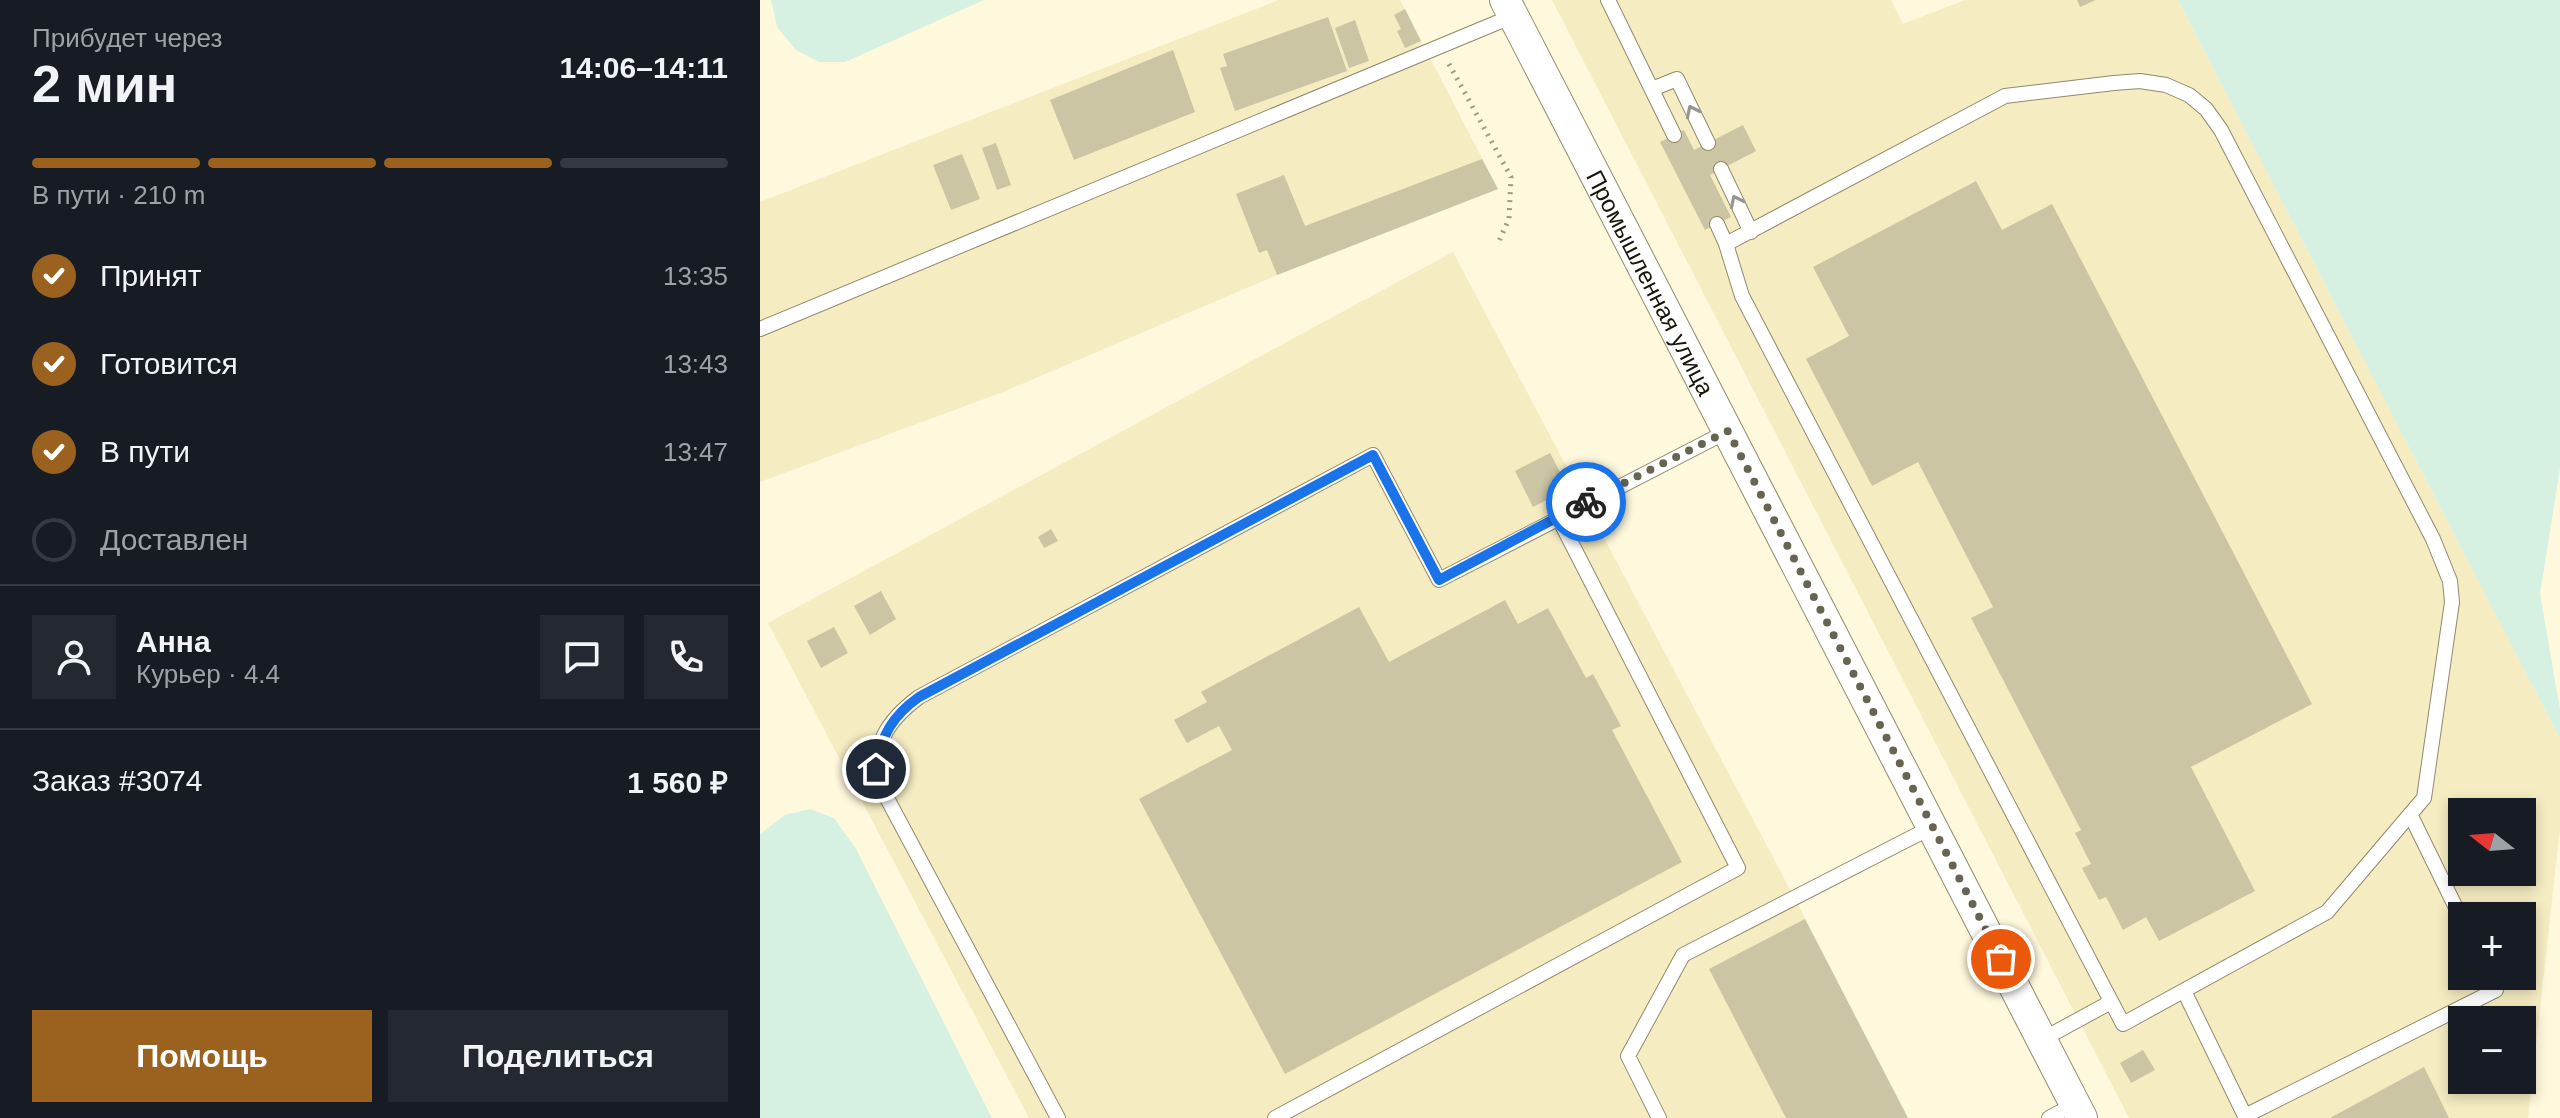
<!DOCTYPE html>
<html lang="ru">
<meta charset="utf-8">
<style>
:root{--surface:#171b24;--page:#242831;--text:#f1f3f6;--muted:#9ea1a6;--line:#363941;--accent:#9b621f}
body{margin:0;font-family:Arial,sans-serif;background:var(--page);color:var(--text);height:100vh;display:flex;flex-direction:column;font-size:30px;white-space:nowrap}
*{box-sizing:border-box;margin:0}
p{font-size:26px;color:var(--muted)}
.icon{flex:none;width:44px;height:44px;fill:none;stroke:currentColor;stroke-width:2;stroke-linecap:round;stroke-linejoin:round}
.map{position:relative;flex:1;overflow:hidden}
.side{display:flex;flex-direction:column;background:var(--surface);width:760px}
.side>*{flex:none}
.needle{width:52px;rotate:287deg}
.controls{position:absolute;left:1688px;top:798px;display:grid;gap:16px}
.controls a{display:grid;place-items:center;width:88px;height:88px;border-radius:0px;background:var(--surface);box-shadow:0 4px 12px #0003;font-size:40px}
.pin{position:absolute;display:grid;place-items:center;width:68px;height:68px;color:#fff;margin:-34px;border:4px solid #fff;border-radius:50%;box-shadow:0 2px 8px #0007}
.courier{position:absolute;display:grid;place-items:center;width:80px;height:80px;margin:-40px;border:6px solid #1a73e8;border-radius:50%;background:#fff;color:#222;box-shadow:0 2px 10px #0007}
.head em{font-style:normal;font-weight:600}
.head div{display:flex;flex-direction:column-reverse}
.head{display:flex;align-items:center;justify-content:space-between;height:136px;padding:0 32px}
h1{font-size:52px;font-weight:600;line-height:60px}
.bar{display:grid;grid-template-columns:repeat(4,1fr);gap:12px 8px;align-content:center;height:96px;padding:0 32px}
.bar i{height:10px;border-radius:6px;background:var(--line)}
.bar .on{background:var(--accent)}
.bar p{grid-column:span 4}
.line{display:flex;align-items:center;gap:20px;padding:0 32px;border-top:2px solid var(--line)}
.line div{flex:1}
.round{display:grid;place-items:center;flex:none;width:84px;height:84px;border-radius:0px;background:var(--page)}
ol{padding:0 32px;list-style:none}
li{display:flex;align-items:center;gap:24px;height:88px}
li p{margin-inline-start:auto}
li .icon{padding:8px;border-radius:50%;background:var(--accent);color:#fff;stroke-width:4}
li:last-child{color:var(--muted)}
li i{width:44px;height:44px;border:4px solid var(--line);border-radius:50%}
.action{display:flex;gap:16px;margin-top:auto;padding:16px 32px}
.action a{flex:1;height:92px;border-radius:0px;background:var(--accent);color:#fff;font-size:32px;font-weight:600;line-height:92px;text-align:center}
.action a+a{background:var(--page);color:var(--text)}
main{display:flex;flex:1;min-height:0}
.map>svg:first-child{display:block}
.built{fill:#f5ecc2;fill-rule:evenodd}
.green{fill:#d6f0e2}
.building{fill:#ccc5a4}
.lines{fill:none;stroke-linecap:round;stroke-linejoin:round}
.lane-casing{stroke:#918a6b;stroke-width:16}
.street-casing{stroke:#918a6b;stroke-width:32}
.path{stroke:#a19c87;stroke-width:5;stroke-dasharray:2 6;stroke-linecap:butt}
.lane{stroke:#fff;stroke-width:14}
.street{stroke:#fff;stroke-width:30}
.oneway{stroke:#979690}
.done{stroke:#686453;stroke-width:8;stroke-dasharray:0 14.4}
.route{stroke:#1a73e8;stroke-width:10}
.labels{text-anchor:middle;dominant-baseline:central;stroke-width:6;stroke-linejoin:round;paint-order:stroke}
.street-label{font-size:24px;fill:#181509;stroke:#fef8dd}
</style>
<main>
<section class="side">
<div class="head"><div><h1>2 мин</h1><p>Прибудет через</p></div><em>14:06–14:11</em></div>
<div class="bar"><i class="on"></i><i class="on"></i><i class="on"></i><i></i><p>В пути · 210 m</p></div>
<ol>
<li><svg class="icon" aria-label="check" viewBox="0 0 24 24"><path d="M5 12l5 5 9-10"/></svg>Принят<p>13:35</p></li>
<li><svg class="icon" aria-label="check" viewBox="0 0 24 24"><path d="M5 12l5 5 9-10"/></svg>Готовится<p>13:43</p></li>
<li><svg class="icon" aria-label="check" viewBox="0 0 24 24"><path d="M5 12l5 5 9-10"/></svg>В пути<p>13:47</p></li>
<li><i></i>Доставлен</li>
</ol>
<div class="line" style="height:144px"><a class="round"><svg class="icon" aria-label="person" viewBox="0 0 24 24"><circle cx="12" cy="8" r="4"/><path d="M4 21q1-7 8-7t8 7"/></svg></a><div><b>Анна</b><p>Курьер · 4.4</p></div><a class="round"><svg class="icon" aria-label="chat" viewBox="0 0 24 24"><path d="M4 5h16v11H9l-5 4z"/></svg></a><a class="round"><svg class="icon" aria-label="phone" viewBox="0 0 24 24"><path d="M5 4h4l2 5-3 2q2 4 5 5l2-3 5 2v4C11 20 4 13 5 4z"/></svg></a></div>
<div class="line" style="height:104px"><div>Заказ #3074</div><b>1 560 ₽</b></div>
<div class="action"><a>Помощь</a><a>Поделиться</a></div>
</section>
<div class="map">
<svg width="1800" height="1118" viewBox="0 0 1800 1118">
<rect width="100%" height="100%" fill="#fef8dd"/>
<!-- built -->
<path class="built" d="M519 0H640L738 189 517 275 243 392 0 482V202Z
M792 0H1131L1143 24 1205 0H1418L1800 739V828L1768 1118H1369ZM1702 812H1762V872H1702ZM1702 916H1762V976H1702ZM1702 1020H1762V1080H1702Z
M693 252 1035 899 1148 1118H269L8 623Z"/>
<!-- green -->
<path class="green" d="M11 0H224L85 62H59L36 50 17 27Z
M1418 0H1800V468L1780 594 1800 709V739Z
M50 809 74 818 96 849 232 1118H0V834L25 815Z"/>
<!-- building -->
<path class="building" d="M1317 0H1336L1320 7Z
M645 9 661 41 645 48 637 31 641 29 634 15Z
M568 17 587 71 475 111 460 68 467 66 463 54Z
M595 20 609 61 589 68 575 28Z
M413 50 435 112 314 160 290 100Z
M983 125 996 151 950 175 971 217 945 230 900 142 924 130 934 150Z
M236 143 251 185 237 190 222 148Z
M202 154 220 199 191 210 173 165Z
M722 159 738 189 517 275 507 250 499 253 476 194 524 175 545 226Z
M1216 181 1242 230 1292 204 1552 704 1431 767 1495 891 1399 941 1386 917 1363 930 1346 897 1339 900 1322 868 1331 864 1315 833 1321 830 1211 618 1233 607 1158 462 1112 486 1046 359 1089 336 1053 267Z
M790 453 809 489 773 507 755 471Z
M291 529 298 541 284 548 278 537Z
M121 591 136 619 110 635 94 606Z
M745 600 758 624 788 608 826 678 833 674 861 726 852 730 922 862 525 1074 379 799 472 750 459 726 427 743 414 720 447 702 441 692 599 607 629 662Z
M74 627 88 653 61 668 47 641Z
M1045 919 1148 1118H1026L949 969Z
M1383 1050 1395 1070 1371 1083 1360 1063Z
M1664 1067 1689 1118H1570Z"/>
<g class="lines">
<defs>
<path id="lane" d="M848 0 914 135
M892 89 917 79 948 143
M961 169 991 232
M957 224 966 244 982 296 1363 1024 1567 912 1664 798 1692 602 1690 581 1673 539 1461 130 1446 109 1429 95 1406 85 1380 81 1354 83 1245 96 966 244
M0 329 753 16
M1650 814 1702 920
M1424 991 1485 1116 1736 990 1729 976
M1283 1039 1351 1002
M298 1118 121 787C110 746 127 721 159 697L613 455 679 580 968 431
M515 1118 978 868 798 517
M899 1118 868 1056 923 955 1172 827
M1289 1118 1315 1104"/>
<g id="street">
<path id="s1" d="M745 0 1322 1118"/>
</g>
</defs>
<!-- lane casing -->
<use href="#lane" class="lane-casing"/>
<!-- street casing -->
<use href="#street" class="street-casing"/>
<!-- path -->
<path class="path" d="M689 64 751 177 749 219 739 241"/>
<!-- lane -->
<use href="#lane" class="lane"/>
<!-- street -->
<use href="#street" class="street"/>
</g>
<!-- one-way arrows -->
<defs><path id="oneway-chevron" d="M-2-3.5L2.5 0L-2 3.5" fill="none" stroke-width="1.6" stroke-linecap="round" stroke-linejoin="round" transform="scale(2)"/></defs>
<g class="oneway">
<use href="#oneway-chevron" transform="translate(932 111) rotate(-116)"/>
<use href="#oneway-chevron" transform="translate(976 201) rotate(-116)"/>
</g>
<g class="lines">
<!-- done -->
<path class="done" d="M826 502 968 431 1241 959"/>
<!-- route -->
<path class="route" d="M116 769C121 736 132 716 159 697L613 455 679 580 826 502"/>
</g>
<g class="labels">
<!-- street labels -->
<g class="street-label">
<text stroke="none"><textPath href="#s1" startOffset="318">Промышленная улица</textPath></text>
</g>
</g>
</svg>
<div class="controls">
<a><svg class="needle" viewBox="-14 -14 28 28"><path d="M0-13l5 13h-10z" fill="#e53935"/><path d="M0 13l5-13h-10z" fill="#9ea1a6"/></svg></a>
<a>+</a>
<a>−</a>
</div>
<div class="pin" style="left:1241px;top:959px;background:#ea580c"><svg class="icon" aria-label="bag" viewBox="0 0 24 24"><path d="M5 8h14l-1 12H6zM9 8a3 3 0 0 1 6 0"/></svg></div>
<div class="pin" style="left:116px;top:769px;background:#1f2937"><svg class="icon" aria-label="home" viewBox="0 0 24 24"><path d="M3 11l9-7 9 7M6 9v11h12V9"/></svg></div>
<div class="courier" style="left:826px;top:502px"><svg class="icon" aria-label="bike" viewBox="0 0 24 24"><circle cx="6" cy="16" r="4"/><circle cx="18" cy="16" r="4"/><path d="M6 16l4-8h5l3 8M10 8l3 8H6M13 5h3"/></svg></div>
</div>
</main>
